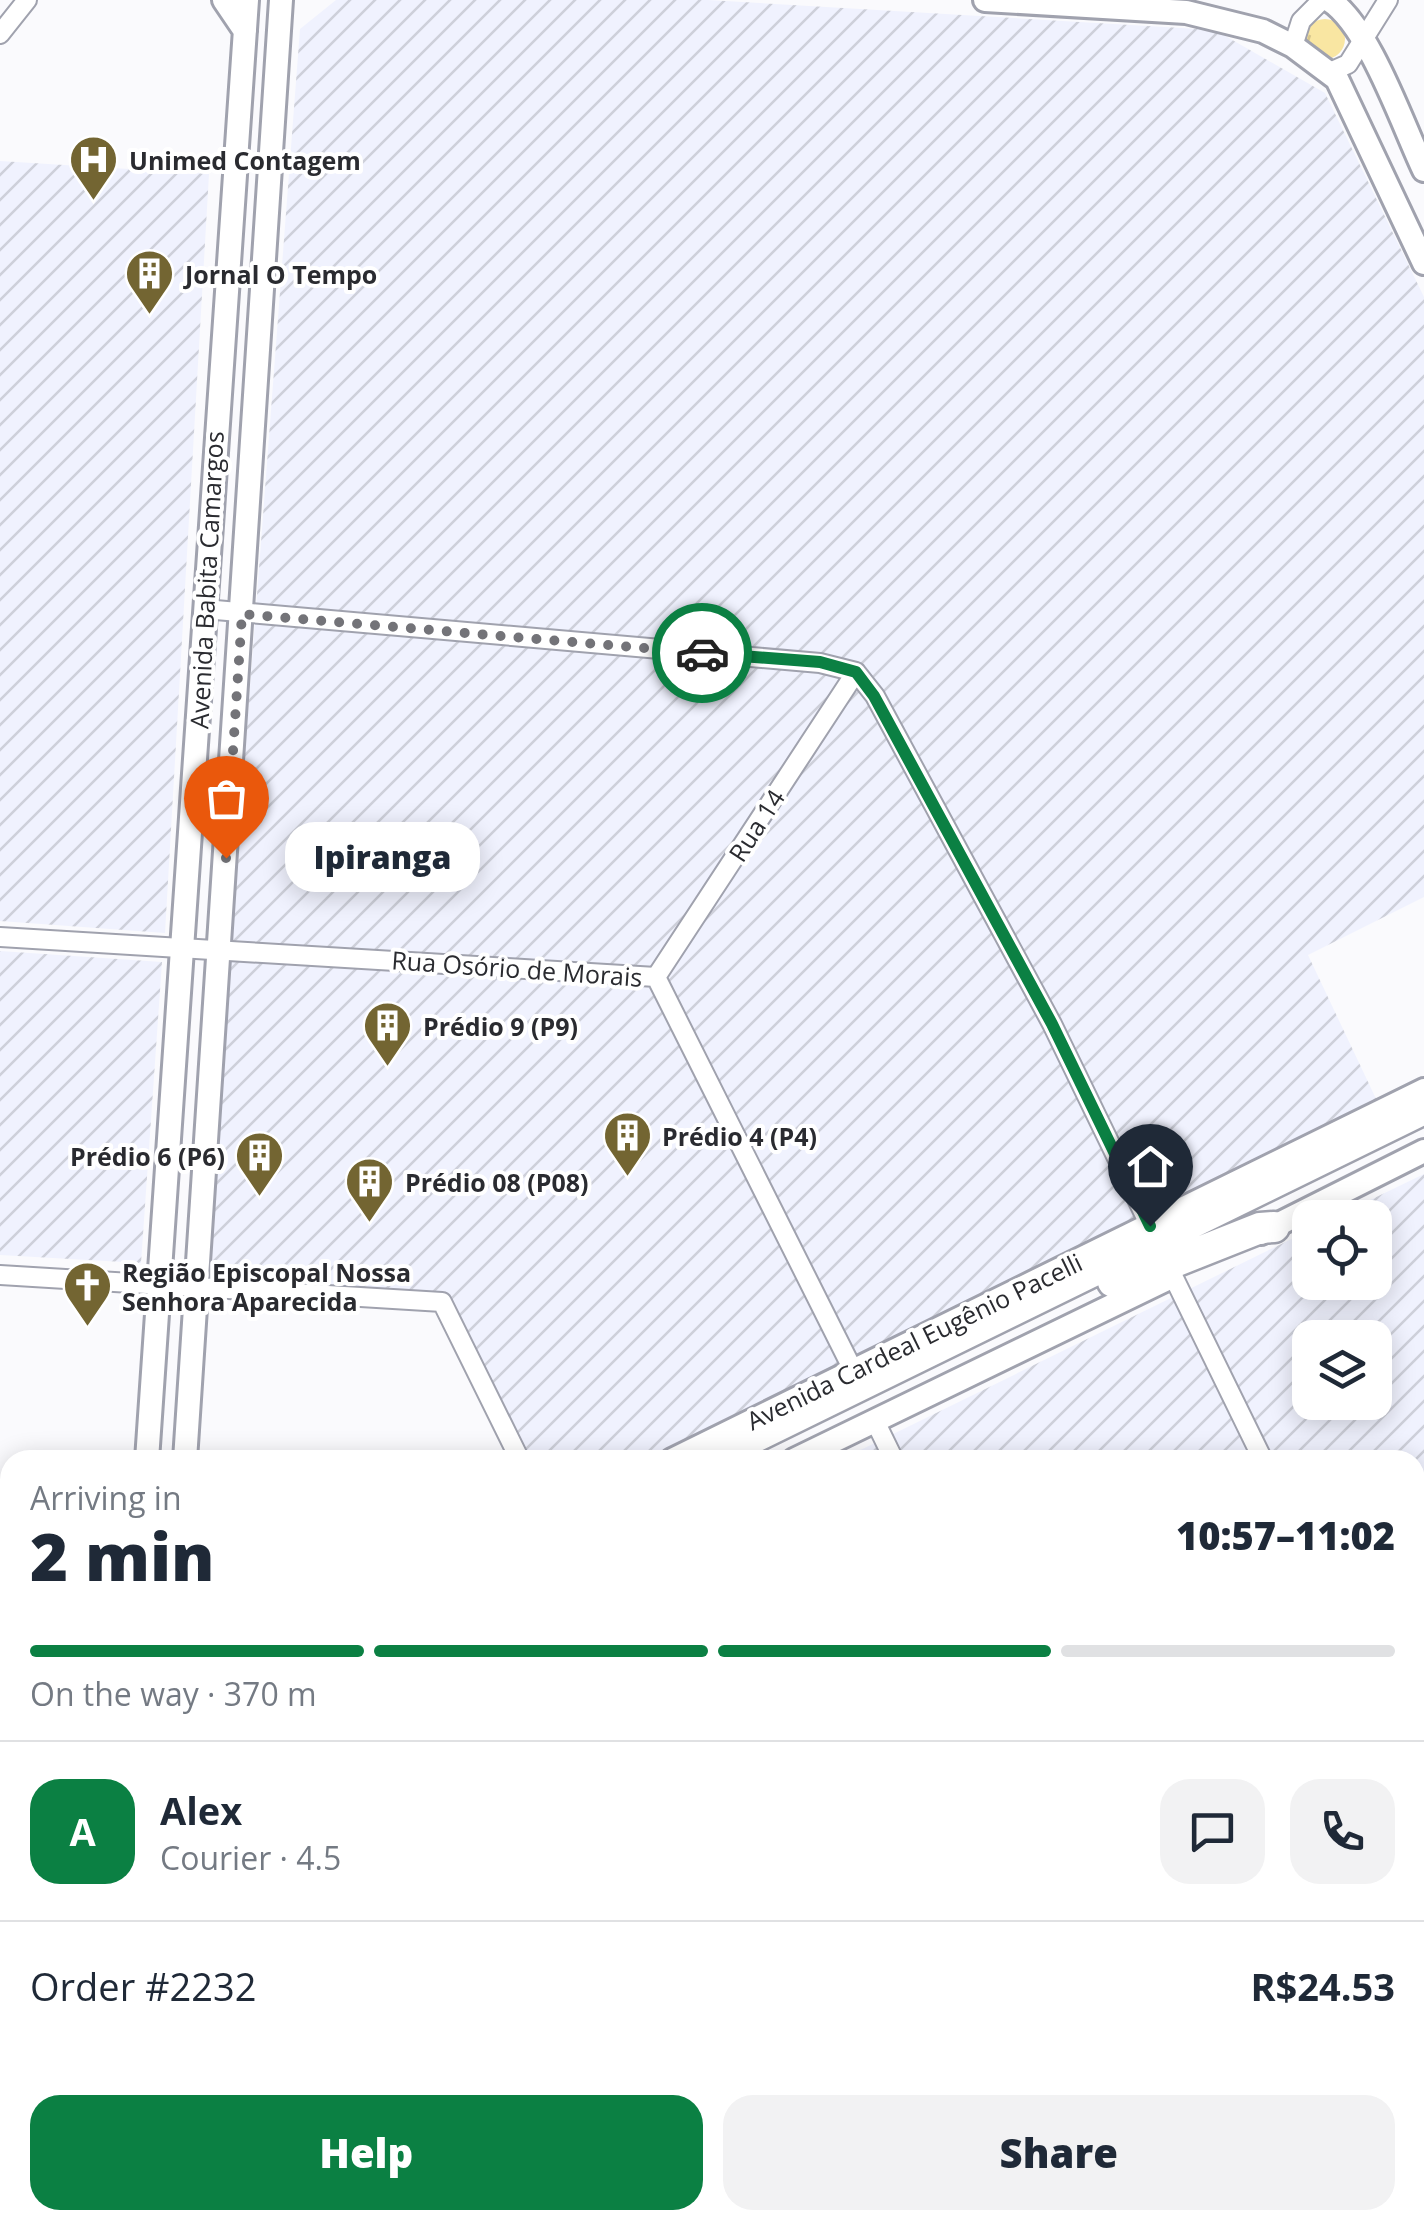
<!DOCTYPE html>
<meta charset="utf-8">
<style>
:root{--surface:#fff;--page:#f2f2f3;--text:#1f2937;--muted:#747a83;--line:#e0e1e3;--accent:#0b8043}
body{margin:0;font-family:"Open Sans",sans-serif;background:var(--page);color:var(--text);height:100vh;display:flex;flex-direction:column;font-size:38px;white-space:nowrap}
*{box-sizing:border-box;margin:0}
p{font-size:32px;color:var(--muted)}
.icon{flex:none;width:55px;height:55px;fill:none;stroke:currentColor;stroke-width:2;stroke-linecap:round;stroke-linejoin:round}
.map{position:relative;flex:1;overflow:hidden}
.sheet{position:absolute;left:0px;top:1450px;width:1425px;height:780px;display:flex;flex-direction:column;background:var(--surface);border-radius:30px 30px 0 0;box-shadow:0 5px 25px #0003}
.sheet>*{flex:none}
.fabs{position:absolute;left:1292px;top:1200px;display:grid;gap:20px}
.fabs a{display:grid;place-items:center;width:100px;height:100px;border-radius:20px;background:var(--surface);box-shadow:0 5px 25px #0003;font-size:50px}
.pin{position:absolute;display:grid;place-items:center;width:85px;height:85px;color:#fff;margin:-102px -42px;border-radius:50% 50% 50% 0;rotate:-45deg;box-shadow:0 0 10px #0007}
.pin .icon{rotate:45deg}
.courier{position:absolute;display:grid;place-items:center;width:100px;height:100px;margin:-50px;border:8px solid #0b8043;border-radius:50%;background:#fff;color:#222;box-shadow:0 2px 12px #0007}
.bubble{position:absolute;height:70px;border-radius:30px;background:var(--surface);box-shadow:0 5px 25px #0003;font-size:32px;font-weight:800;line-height:70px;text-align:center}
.headline em{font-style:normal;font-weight:800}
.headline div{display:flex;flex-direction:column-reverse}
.headline{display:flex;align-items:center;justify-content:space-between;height:170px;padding:0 30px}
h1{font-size:65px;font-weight:800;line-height:75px}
.bar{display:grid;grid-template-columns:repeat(4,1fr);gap:15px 10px;align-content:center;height:120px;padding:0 30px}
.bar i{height:12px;border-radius:8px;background:var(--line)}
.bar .active{background:var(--accent)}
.bar p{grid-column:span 4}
.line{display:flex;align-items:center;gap:25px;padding:0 30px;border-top:2px solid var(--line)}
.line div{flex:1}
.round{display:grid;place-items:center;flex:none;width:105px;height:105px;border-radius:30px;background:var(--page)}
.cta{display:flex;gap:20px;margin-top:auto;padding:20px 30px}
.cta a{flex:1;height:115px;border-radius:30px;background:var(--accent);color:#fff;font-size:40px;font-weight:800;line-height:115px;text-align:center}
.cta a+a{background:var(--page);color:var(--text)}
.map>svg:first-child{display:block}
.industrial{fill:url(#industrial-furrows);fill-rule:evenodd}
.grass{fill:url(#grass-tufts)}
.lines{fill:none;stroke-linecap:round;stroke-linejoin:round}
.minor-casing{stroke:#a0a2ae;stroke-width:22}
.tertiary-casing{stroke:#a0a2ae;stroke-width:25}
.secondary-casing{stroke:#a0a2ae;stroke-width:28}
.motorway-casing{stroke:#a0a2ae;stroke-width:35}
.minor{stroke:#fff;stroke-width:18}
.tertiary{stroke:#fff;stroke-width:20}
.secondary{stroke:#fff;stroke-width:22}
.motorway{stroke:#fff;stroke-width:30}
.done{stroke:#737378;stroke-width:10;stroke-dasharray:0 18}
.route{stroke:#0b8043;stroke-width:12}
.labels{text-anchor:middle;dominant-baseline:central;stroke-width:8;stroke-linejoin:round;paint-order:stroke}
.poi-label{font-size:25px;font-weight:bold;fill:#2a2b30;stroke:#fff;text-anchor:start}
.street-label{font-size:25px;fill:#2a2b30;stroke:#fff}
</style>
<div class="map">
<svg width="1424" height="2230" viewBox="0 0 1424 2230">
<defs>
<pattern id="industrial-furrows" width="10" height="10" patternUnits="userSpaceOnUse" patternTransform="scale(2.5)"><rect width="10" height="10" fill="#f0f2fe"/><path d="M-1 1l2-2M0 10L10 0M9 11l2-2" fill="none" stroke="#ced0da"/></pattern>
<pattern id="grass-tufts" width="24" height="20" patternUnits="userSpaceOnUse" patternTransform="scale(2.5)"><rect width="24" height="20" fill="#f9e6a2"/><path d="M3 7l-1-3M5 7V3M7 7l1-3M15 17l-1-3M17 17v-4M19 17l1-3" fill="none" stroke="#d6c58c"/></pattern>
</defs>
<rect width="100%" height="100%" fill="#fafafd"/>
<!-- industrial -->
<path class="industrial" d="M336 0H708L1215 30 1325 93 1424 297V897L1308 955 1378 1103 650 1460H527L447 1295 205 1279 300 29Z
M0 161 209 174 165 933 0 921Z
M0 951 162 962 141 1263 0 1255Z
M1424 1174V2230H150L151 2220H1415V1460H840L1310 1230V1282H1375V1218L1335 1217ZM1310 1338H1375V1402H1310Z"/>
<!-- grass -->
<path class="grass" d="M1305 39a20 20 0 1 1 40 0a20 20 0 1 1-40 0Z
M10 1597V1774L0 1778V1612Z"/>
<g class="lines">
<defs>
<path id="minor" d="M0 34 27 0
M1293 46 1301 21 1322 0
M1330 72 1348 64 1388 0
M204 609 820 663 856 672 875 696 1052 1024 1150 1226
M0 937 656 977 853 1370
M656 977 856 672
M0 1275 442 1302 520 1460
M1173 1276 1263 1460
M875 1421 894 1460
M1415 1771 1424 1789
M0 1792 10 1788
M1415 1862 1424 1856
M221 2220 377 2228 382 2220
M824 2220V2230
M1023 2230 1026 2220"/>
<path id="tertiary" d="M95 2230 96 2220
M131 2230 132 2220"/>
<path id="secondary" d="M224 0 245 31
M985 0 1186 12 1263 31 1293 46 1337 79 1424 263
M1329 0C1369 25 1403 126 1424 170
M1261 1233 1424 1151
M147 1460 247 0
M185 1460 281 0
M672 1460 1424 1090
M794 1460 1169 1278"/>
<path id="motorway" d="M1113 1282 1129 1280 1260 1228 1274 1227
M708 1460 1424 1109
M0 1834 10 1829"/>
</defs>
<!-- minor casing -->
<use href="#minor" class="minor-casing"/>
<!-- tertiary casing -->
<use href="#tertiary" class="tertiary-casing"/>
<!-- secondary casing -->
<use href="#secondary" class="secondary-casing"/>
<!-- motorway casing -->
<use href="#motorway" class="motorway-casing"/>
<!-- minor -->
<use href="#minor" class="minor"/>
<!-- tertiary -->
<use href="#tertiary" class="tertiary"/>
<!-- secondary -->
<use href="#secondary" class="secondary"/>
<!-- motorway -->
<use href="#motorway" class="motorway"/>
</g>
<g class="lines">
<!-- done -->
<path class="done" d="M226 858 242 614 702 653"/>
<!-- route -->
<path class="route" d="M702 653 820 662 856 672 874 696 1052 1024 1150 1226"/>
</g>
<!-- icons -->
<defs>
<symbol id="hospital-pin" viewBox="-11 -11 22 30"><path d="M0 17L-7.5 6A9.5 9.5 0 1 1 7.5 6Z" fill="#736532" stroke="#fff"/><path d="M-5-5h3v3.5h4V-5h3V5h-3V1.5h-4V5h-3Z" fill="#fff"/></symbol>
<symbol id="building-pin" viewBox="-11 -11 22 30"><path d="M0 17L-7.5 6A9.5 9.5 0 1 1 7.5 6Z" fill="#736532" stroke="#fff"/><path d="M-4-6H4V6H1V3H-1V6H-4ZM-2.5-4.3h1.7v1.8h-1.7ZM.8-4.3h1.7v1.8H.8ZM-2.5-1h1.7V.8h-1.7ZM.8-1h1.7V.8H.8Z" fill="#fff"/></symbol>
<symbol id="church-pin" viewBox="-11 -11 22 30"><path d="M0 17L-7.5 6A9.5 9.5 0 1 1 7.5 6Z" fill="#736532" stroke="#fff"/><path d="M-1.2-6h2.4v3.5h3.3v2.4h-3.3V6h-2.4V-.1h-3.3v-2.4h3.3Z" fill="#fff"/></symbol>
</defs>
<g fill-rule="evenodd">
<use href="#hospital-pin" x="66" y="132" width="55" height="75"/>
<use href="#building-pin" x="122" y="246" width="55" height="75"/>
<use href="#building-pin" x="360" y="998" width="55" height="75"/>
<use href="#building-pin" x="600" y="1108" width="55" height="75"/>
<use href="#building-pin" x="232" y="1128" width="55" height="75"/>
<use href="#building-pin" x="342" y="1154" width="55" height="75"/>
<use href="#church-pin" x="60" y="1258" width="55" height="75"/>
</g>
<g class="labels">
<!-- poi labels -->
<g class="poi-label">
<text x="129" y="160">Unimed Contagem</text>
<text x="185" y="274">Jornal O Tempo</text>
<text x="423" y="1026">Prédio 9 (P9)</text>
<text x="662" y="1136">Prédio 4 (P4)</text>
<text x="225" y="1156" text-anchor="end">Prédio 6 (P6)</text>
<text x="405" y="1182">Prédio 08 (P08)</text>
<text x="122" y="1272">Região Episcopal Nossa<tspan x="122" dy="29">Senhora Aparecida</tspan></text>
</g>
<!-- street labels -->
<g class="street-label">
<text transform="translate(206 580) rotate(-87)">Avenida Babita Camargos</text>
<text transform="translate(756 825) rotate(-57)">Rua 14</text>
<text transform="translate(517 968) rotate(4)">Rua Osório de Morais</text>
<text transform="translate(914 1341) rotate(-26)">Avenida Cardeal Eugênio Pacelli</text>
</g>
</g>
</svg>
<div class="fabs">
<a><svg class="icon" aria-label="locate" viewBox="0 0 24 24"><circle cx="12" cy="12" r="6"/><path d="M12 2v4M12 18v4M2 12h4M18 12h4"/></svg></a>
<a><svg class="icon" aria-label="layers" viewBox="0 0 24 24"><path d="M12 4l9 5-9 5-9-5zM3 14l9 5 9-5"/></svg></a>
</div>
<div class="pin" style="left:226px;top:858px;background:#ea580c"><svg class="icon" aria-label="bag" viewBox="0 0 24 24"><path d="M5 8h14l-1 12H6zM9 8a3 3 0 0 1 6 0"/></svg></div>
<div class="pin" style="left:1150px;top:1226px;background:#1f2937"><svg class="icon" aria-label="home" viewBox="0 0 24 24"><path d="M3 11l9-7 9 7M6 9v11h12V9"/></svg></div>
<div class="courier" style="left:702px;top:653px"><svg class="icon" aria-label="car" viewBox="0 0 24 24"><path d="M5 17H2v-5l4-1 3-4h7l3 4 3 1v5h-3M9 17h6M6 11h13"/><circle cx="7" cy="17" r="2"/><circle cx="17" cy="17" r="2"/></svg></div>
<div class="bubble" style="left:285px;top:822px;width:195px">Ipiranga</div>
<section class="sheet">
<div class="headline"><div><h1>2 min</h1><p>Arriving in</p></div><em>10:57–11:02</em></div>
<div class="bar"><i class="active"></i><i class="active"></i><i class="active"></i><i></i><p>On the way · 370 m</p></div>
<div class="line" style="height:180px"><b class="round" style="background:var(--accent);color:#fff">A</b><div><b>Alex</b><p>Courier · 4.5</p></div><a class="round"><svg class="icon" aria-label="chat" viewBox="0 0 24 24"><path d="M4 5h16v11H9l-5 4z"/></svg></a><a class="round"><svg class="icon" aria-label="phone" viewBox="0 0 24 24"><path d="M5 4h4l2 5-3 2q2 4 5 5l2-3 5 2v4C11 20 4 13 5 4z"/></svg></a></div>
<div class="line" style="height:130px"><div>Order #2232</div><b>R$24.53</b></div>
<div class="cta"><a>Help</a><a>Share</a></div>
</section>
</div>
